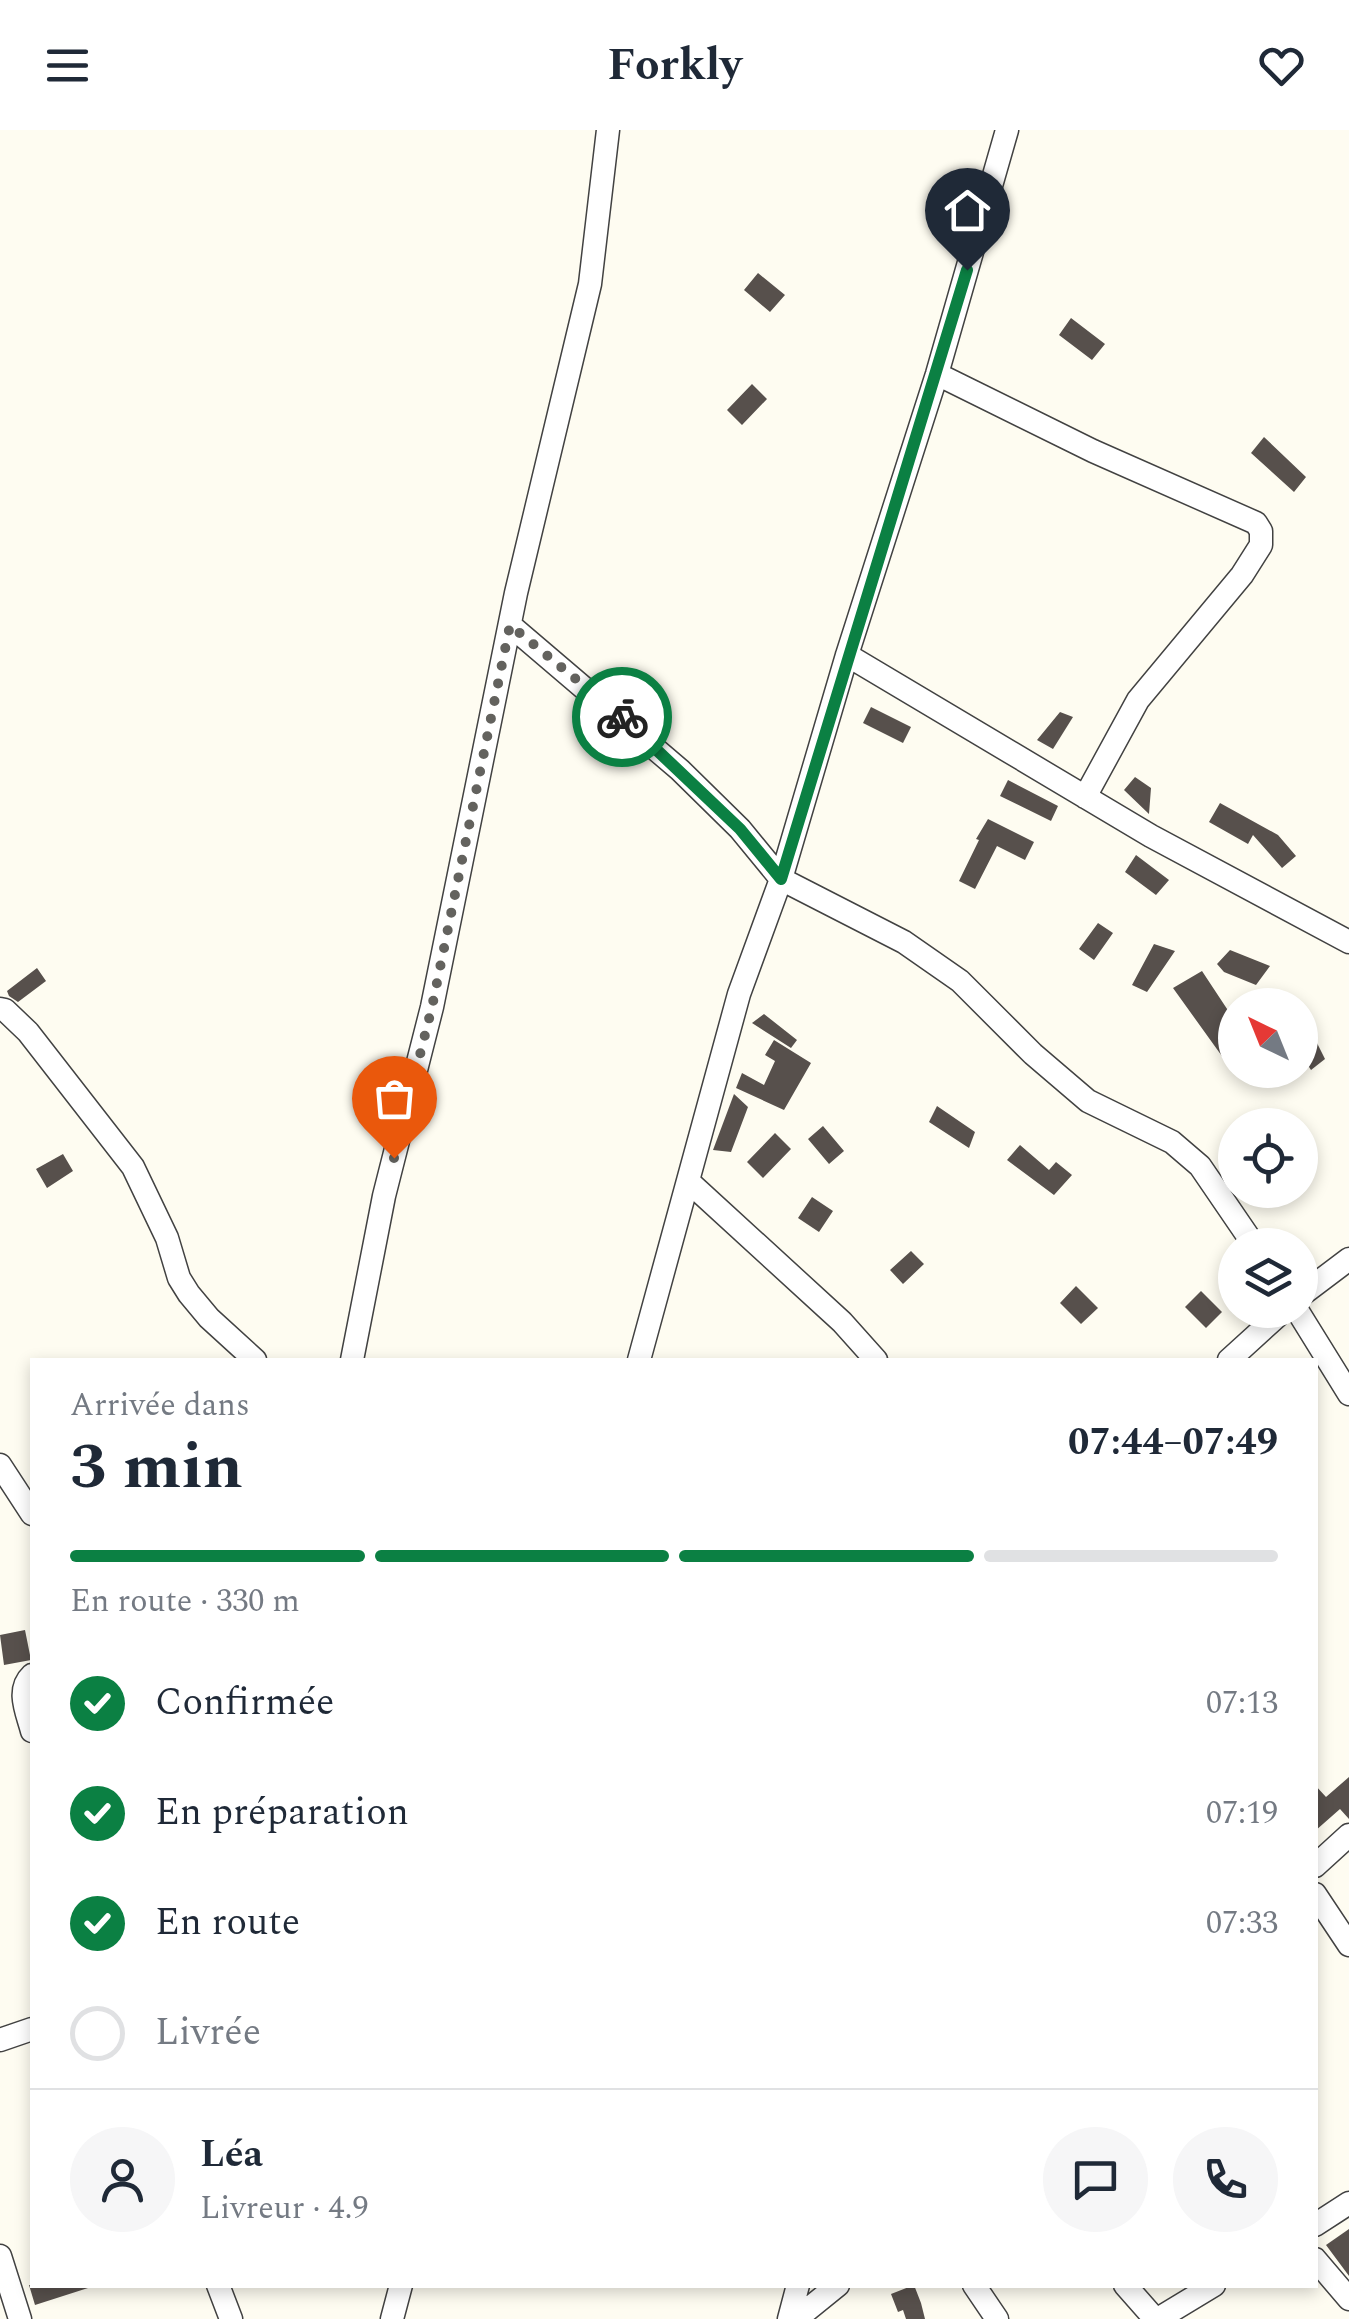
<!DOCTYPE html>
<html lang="fr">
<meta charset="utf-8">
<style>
:root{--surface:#fff;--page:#f6f6f7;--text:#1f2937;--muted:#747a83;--line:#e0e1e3;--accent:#0b8043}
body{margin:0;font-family:Spectral,serif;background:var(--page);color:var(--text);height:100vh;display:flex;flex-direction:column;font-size:38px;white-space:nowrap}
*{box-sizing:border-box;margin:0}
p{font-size:32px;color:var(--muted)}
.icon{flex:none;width:55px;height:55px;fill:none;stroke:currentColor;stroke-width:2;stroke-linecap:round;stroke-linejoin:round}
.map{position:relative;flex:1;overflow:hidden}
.sheet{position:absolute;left:30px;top:1228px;width:1288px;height:930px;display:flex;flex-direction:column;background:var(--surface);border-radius:0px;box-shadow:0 5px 15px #0003}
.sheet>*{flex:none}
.needle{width:65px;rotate:317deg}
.controls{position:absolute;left:1218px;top:858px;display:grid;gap:20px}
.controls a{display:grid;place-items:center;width:100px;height:100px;border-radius:50%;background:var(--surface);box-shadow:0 5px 15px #0003;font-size:50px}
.pin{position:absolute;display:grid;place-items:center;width:85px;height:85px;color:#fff;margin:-102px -42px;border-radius:50% 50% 50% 0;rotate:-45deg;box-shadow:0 0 10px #0007}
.pin .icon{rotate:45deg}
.courier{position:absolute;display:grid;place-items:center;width:100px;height:100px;margin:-50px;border:8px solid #0b8043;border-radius:50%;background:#fff;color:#222;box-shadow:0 2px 12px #0007}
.overview em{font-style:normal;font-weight:700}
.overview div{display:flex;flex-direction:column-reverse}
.overview{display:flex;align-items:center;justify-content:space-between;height:170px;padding:0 40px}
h1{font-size:65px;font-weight:700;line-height:75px}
.bar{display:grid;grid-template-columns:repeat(4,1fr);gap:15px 10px;align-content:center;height:120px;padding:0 40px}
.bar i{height:12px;border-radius:8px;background:var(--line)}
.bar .on{background:var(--accent)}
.bar p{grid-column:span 4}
.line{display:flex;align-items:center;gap:25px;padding:0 40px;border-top:2px solid var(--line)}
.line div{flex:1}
.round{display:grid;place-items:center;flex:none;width:105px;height:105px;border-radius:52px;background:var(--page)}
ol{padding:0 40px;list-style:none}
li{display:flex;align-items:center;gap:30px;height:110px}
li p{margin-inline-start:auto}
li .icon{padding:10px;border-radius:50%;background:var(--accent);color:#fff;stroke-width:4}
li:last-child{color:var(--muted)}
li i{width:55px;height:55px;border:5px solid var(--line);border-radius:50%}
header{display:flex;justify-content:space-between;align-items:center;height:130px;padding:0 40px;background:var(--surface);font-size:45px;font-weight:700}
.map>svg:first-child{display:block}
.building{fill:#57504c}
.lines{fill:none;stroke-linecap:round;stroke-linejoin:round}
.minor-casing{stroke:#424242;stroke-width:25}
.minor{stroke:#fff;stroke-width:22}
.done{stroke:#63625e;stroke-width:10;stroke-dasharray:0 18}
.route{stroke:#0b8043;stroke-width:12}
</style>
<header><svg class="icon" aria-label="menu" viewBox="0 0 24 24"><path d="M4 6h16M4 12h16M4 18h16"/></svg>Forkly<svg class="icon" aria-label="heart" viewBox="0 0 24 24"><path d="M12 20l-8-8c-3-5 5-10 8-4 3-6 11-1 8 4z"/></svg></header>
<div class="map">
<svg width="1349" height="2189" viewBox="0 0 1349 2189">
<rect width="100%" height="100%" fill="#fefcf1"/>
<!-- building -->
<path class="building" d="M758 143 785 165 770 182 744 160Z
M1071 188 1105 214 1092 230 1059 205Z
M752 254 767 269 742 295 727 280Z
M1264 307 1306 347 1294 362 1251 323Z
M871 577 911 597 903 613 863 593Z
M1060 582 1073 587 1053 619 1037 610Z
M1135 647 1151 658 1149 684 1124 660Z
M1008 650 1058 676 1051 691 1000 666Z
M1220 673 1278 705 1296 726 1282 738 1253 705 1248 714 1209 692Z
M988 689 1034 712 1025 730 997 716 975 759 959 751 979 710 976 709Z
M1136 725 1169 750 1156 765 1125 742Z
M1098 793 1113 803 1094 830 1079 819Z
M1154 814 1175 821 1147 862 1132 855Z
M1230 820 1270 836 1256 855 1224 842 1217 834Z
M37 838 46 851 18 872 9 866 7 861Z
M1202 841 1235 891V922L1224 929 1173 858Z
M764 884 797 910 791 918 752 893Z
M1310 899 1325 929 1311 940 1300 923V904Z
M774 910 811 933 784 980 736 958 742 943 764 955 775 931 765 925Z
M734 964 748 977 731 1022 713 1020Z
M937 976 975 1002 969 1018 929 992Z
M823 996 844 1021 829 1034 808 1009Z
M775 1003 791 1019 763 1048 747 1032Z
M1020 1015 1049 1040 1056 1032 1072 1045 1054 1065 1007 1030Z
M63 1024 73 1041 47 1058 36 1039Z
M812 1067 833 1081 819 1102 798 1088Z
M911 1121 924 1134 903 1154 890 1140Z
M1076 1156 1098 1178 1081 1194 1060 1173Z
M1201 1161 1222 1182 1206 1198 1185 1177Z
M25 1500 31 1530 4 1535 0 1505Z
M1349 1647V1689L1340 1679 1315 1701V1655L1326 1667Z
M1349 2099V2146L1326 2115Z
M29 2155H88V2158L35 2175Z
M914 2155 921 2173 925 2189H906L903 2180 898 2182 891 2164Z"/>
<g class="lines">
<defs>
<path id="minor" d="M937 244 1093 321 1256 393 1261 401V415L1242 445 1138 570 1085 667
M510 495 680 640 740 699 781 749 904 812 960 851 1033 924 1088 971 1172 1012 1200 1036 1254 1115
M847 525 1151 706 1349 812
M0 879 5 880 28 902 133 1037 167 1108 179 1148 189 1164 209 1188 255 1230
M688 1051 842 1192 876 1230
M1300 1166 1349 1129
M1297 1180 1349 1264
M352 1230 384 1066 432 877 516 463 590 154 608 0
M639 1230 739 864 781 749 847 525 937 244 1007 0
M1229 1230 1284 1180
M0 1335 32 1384
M32 1545C16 1560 27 1582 32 1601
M1315 1736 1349 1705
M1315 1764 1349 1815
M0 1910 32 1899
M1315 2095 1349 2073
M0 2126 20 2189
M1315 2129 1349 2169
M218 2155 231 2189
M974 2155 997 2189
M1125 2155 1155 2189
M392 2189 401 2155
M789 2189 798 2155
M796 2189 838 2155
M1158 2189 1214 2155"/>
</defs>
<!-- minor casing -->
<use href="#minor" class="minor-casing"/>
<!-- minor -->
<use href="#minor" class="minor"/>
</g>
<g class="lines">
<!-- done -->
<path class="done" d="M394 1028 432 877 510 495 622 587"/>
<!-- route -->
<path class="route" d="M622 587 740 699 781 749 967 140"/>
</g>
</svg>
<div class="controls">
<a><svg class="needle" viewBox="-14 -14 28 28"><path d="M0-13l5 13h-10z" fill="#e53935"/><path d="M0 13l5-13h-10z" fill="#747a83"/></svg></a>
<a><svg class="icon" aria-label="locate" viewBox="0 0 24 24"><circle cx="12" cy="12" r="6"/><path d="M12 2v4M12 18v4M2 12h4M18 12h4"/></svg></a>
<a><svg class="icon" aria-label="layers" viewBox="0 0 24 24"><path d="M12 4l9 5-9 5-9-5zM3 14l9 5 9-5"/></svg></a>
</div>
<div class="pin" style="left:394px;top:1028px;background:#ea580c"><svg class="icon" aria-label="bag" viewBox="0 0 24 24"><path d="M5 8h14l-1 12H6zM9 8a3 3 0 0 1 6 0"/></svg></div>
<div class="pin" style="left:967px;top:140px;background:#1f2937"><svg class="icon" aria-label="home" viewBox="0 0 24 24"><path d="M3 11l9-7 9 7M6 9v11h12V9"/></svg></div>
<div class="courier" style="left:622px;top:587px"><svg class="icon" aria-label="bike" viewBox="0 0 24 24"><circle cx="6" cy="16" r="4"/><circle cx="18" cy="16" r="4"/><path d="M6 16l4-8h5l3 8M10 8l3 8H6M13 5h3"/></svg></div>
<section class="sheet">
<div class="overview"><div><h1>3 min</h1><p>Arrivée dans</p></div><em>07:44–07:49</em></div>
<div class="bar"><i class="on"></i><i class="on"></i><i class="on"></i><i></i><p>En route · 330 m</p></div>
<ol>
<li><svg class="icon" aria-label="check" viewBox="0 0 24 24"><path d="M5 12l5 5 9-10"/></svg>Confirmée<p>07:13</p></li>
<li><svg class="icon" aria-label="check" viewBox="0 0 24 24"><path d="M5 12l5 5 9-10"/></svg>En préparation<p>07:19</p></li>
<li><svg class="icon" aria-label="check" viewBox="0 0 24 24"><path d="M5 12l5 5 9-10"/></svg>En route<p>07:33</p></li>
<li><i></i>Livrée</li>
</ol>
<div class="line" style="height:180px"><a class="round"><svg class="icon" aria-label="person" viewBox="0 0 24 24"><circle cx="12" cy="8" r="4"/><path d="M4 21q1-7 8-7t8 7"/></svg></a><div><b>Léa</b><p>Livreur · 4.9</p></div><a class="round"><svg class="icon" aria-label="chat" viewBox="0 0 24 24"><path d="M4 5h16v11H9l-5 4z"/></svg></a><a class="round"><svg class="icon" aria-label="phone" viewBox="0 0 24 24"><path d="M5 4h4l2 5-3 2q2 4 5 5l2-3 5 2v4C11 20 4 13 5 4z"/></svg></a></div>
</section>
</div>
